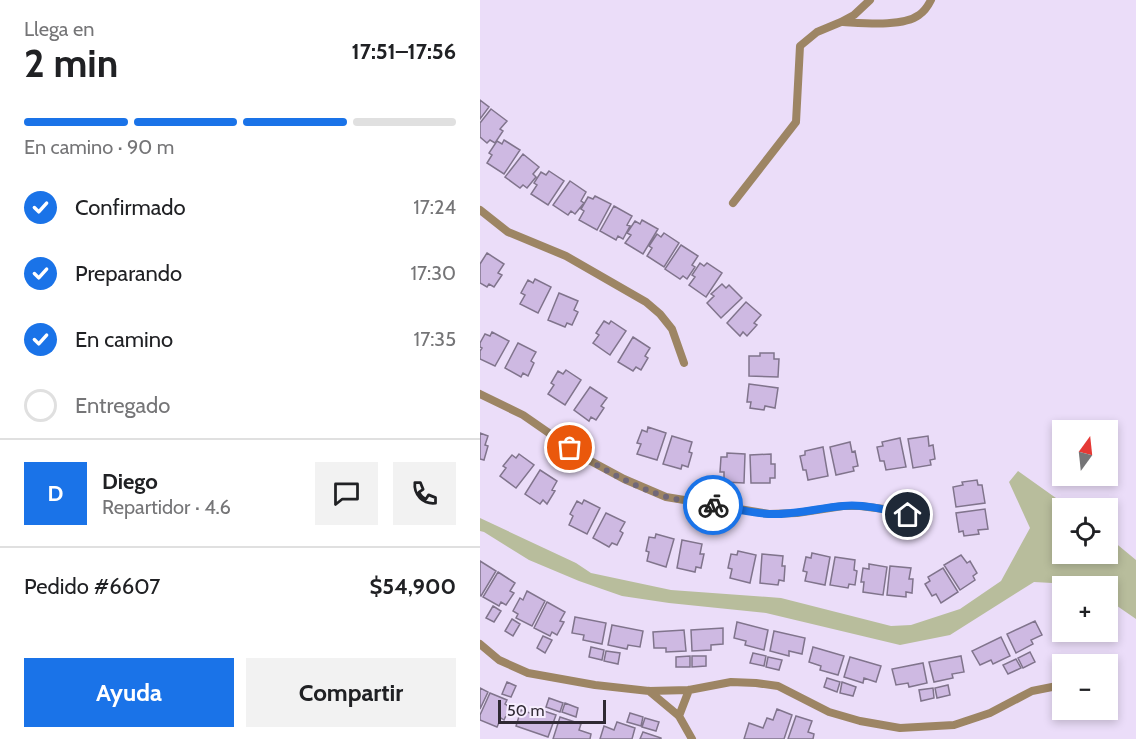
<!DOCTYPE html>
<html lang="es">
<meta charset="utf-8">
<style>
:root{--surface:#fff;--page:#f2f2f2;--text:#202124;--muted:#757577;--line:#e0e0e0;--accent:#1a73e8}
body{margin:0;font-family:Cabin,sans-serif;background:var(--page);color:var(--text);height:100vh;display:flex;flex-direction:column;font-size:22px;white-space:nowrap}
*{box-sizing:border-box;margin:0}
p{font-size:20px;color:var(--muted)}
.icon{flex:none;width:33px;height:33px;fill:none;stroke:currentColor;stroke-width:2;stroke-linecap:round;stroke-linejoin:round}
.map{position:relative;flex:1;overflow:hidden}
.side{display:flex;flex-direction:column;background:var(--surface);width:480px}
.side>*{flex:none}
.needle{width:39px;rotate:15deg}
.buttons{position:absolute;left:572px;top:420px;display:grid;gap:12px}
.buttons a{display:grid;place-items:center;width:66px;height:66px;border-radius:0px;background:var(--surface);box-shadow:0 3px 9px #0003;font-size:30px}
.scale{position:absolute;left:18px;bottom:15px;width:108px;box-sizing:border-box;padding-left:6px;border:3px solid #2f2933;border-top:0;font-size:16px;line-height:21px;white-space:nowrap;color:#2f2933;-webkit-text-stroke:4px #f6edfe;paint-order:stroke}
.pin{position:absolute;display:grid;place-items:center;width:51px;height:51px;color:#fff;margin:-26px;border:3px solid #fff;border-radius:50%;box-shadow:0 2px 6px #0007}
.courier{position:absolute;display:grid;place-items:center;width:60px;height:60px;margin:-30px;border:4px solid #1a73e8;border-radius:50%;background:#fff;color:#222;box-shadow:0 2px 8px #0007}
.overview em{font-style:normal;font-weight:700}
.overview div{display:flex;flex-direction:column-reverse}
.overview{display:flex;align-items:center;justify-content:space-between;height:102px;padding:0 24px}
h1{font-size:39px;font-weight:700;line-height:45px}
.bar{display:grid;grid-template-columns:repeat(4,1fr);gap:9px 6px;align-content:center;height:72px;padding:0 24px}
.bar i{height:8px;border-radius:4px;background:var(--line)}
.bar .active{background:var(--accent)}
.bar p{grid-column:span 4}
.line{display:flex;align-items:center;gap:15px;padding:0 24px;border-top:2px solid var(--line)}
.line div{flex:1}
.round{display:grid;place-items:center;flex:none;width:63px;height:63px;border-radius:0px;background:var(--page)}
ol{padding:0 24px;list-style:none}
li{display:flex;align-items:center;gap:18px;height:66px}
li p{margin-inline-start:auto}
li .icon{padding:6px;border-radius:50%;background:var(--accent);color:#fff;stroke-width:4}
li:last-child{color:var(--muted)}
li i{width:33px;height:33px;border:3px solid var(--line);border-radius:50%}
.action{display:flex;gap:12px;margin-top:auto;padding:12px 24px}
.action a{flex:1;height:69px;border-radius:0px;background:var(--accent);color:#fff;font-size:24px;font-weight:700;line-height:69px;text-align:center}
.action a+a{background:var(--page);color:var(--text)}
main{display:flex;flex:1;min-height:0}
.map>svg:first-child{display:block}
.green{fill:#b8bd9c}
.building{fill:#ceb9e2;stroke:#80748c;stroke-width:1.5}
.lines{fill:none;stroke-linecap:round;stroke-linejoin:round}
.service{stroke:#9d8564;stroke-width:8}
.done{stroke:#716878;stroke-width:6;stroke-dasharray:0 10.8}
.route{stroke:#1a73e8;stroke-width:8}
</style>
<main>
<section class="side">
<div class="overview"><div><h1>2 min</h1><p>Llega en</p></div><em>17:51–17:56</em></div>
<div class="bar"><i class="active"></i><i class="active"></i><i class="active"></i><i></i><p>En camino · 90 m</p></div>
<ol>
<li><svg class="icon" aria-label="check" viewBox="0 0 24 24"><path d="M5 12l5 5 9-10"/></svg>Confirmado<p>17:24</p></li>
<li><svg class="icon" aria-label="check" viewBox="0 0 24 24"><path d="M5 12l5 5 9-10"/></svg>Preparando<p>17:30</p></li>
<li><svg class="icon" aria-label="check" viewBox="0 0 24 24"><path d="M5 12l5 5 9-10"/></svg>En camino<p>17:35</p></li>
<li><i></i>Entregado</li>
</ol>
<div class="line" style="height:108px"><b class="round" style="background:var(--accent);color:#fff">D</b><div><b>Diego</b><p>Repartidor · 4.6</p></div><a class="round"><svg class="icon" aria-label="chat" viewBox="0 0 24 24"><path d="M4 5h16v11H9l-5 4z"/></svg></a><a class="round"><svg class="icon" aria-label="phone" viewBox="0 0 24 24"><path d="M5 4h4l2 5-3 2q2 4 5 5l2-3 5 2v4C11 20 4 13 5 4z"/></svg></a></div>
<div class="line" style="height:78px"><div>Pedido #6607</div><b>$54,900</b></div>
<div class="action"><a>Ayuda</a><a>Compartir</a></div>
</section>
<div class="map">
<svg width="656" height="739" viewBox="0 0 656 739">
<rect width="100%" height="100%" fill="#ebddf9"/>
<!-- green -->
<path class="green" d="M538 471 590 508H582V554H627V536L656 560V619L627 599V586L554 582 470 635 420 645 286 613 189 603 142 596 99 581 49 560 4 532 0 531V518L96 563 111 573 191 590 301 598 411 626 431 625 480 609 521 581 550 528 529 482Z"/>
<!-- building -->
<path class="building" d="M0 100 9 107 0 119Z
M11 109 27 121 20 129 23 131 15 143 10 140 7 143 0 137V123Z
M24 140 40 150 24 174 7 163 12 155 9 153 17 141 22 144Z
M43 154 59 167 53 174 56 177 47 188 43 185 40 188 25 177Z
M69 171 84 181 68 205 51 194 57 185 54 183 61 172 66 175Z
M90 181 106 192 101 201 104 203 95 214 91 211 88 215 73 205Z
M115 196 131 204 117 230 99 220 104 211 101 209 108 197 113 199Z
M134 206 152 216 147 225 150 226 143 239 138 236 136 240 120 231Z
M162 220 178 229 163 254 145 243 151 235 147 233 155 221 160 224Z
M184 233 199 243 184 267 167 256 172 248 169 246 177 234 181 237Z
M201 245 218 256 212 265 215 267 207 279 203 276 200 279 185 269Z
M7 253 24 264 18 273 22 275 14 287 9 284 7 287 0 283V264Z
M220 263 224 266 227 263 242 273 226 297 209 285 215 277 212 275Z
M55 279 71 287 58 313 40 304 45 295 41 293 48 280 53 283Z
M242 284 246 288 249 285 262 298 241 318 227 303 234 296 231 294Z
M79 293 98 301 94 310 98 312 92 325 87 323 85 327 68 320Z
M266 302 281 315 274 323 277 325 267 336 263 332 260 336 247 323Z
M124 321 129 324 131 321 146 331 130 355 113 343 119 335 116 333Z
M12 332 29 341 15 366 0 359V351L2 348 0 347V343L5 334 10 336Z
M153 337 170 348 165 356 168 358 161 370 156 367 153 371 138 362Z
M38 343 56 352 51 361 54 363 48 376 43 373 41 377 25 368Z
M280 353H294V359H299L298 377 269 376V356H280Z
M86 370 101 380 85 405 68 394 74 385 71 383 78 371 83 374Z
M269 384 298 388 295 408 285 406 284 410 270 408 271 402H267Z
M110 387 127 398 121 406 124 408 116 420 111 417 109 421 94 410Z
M168 427 186 433 177 460 157 454 161 444 157 443 162 430 167 432Z
M0 433 8 436 5 445 8 446 4 460 0 459Z
M192 436 212 442 209 452 212 453 208 467 202 465 201 469 183 464Z
M448 436 449 446 453 445 455 459 450 460 451 465 433 468 428 439Z
M420 438 426 467 406 470 404 461H400L397 447 403 446 402 442Z
M370 442 372 452 375 451 378 466 373 467 374 471 356 475 350 447Z
M343 447 348 476 328 480 326 470H323L320 456 325 455V451Z
M247 453 265 454 264 483 244 482V472H240L241 457H247Z
M39 454 54 465 36 488 20 476 26 468 23 466 32 455 36 458Z
M291 454V464H295V478H290V483H271L270 455Z
M60 470 77 481 72 490 75 491 67 504 63 500 60 504 45 494Z
M497 480 498 485H502L505 503 476 507 473 487 483 485 482 482Z
M104 500 120 508 107 534 89 525 93 516 90 514 97 501 102 504Z
M505 509 508 529 498 530 499 534 484 536 483 531 479 532 476 513Z
M126 513 145 522 140 531 143 533 137 545 132 543 129 547 113 538Z
M176 534 194 539 186 567 167 561 169 552 166 551 169 537 175 538Z
M202 540 222 544 220 554H224L221 568 216 567 215 572 197 568Z
M258 551 276 555 270 583 250 578 252 569 248 568 251 554 257 555Z
M332 553 350 557 345 585 325 581 327 572 323 571 326 557 331 558Z
M282 554 303 556 302 566H305L304 581 299 580 298 585 280 583Z
M481 555 487 563 490 561 497 573 493 576 495 580 480 590 464 565Z
M355 557 375 560 374 570 377 571 375 585 369 584 368 588 350 585Z
M0 561 16 571 1 596 0 595Z
M389 564 407 567 403 595 383 592 384 582H381L383 568 389 569Z
M410 566 431 568 429 579H433L432 593 426 592V597L407 595Z
M463 568 478 592 461 603 456 594 452 596 445 584 450 581 448 577Z
M18 572 35 583 30 591 34 593 26 605 21 602 19 606 3 597Z
M47 591 65 601 52 626 36 618 38 614 33 611 40 598 43 600Z
M67 602 85 612 80 621 84 622 77 635 72 632 70 636 54 628Z
M13 606 21 611 14 622 6 618Z
M95 617 126 623 122 644 103 640 104 635 92 633Z
M32 619 40 624 33 636 25 631Z
M555 621 562 635 551 640 553 644 536 653 527 634Z
M257 622 288 630 284 650 265 645 266 641 254 638Z
M132 625 163 631 160 647 148 645 147 649 128 645Z
M243 628V644L231 645V650L212 651 211 630Z
M204 630 206 651 186 652V648H174L173 632Z
M294 631 325 638 322 654 309 651V656L290 651Z
M63 636 72 640 65 653 57 648Z
M521 637 530 656 513 664 511 660 500 665 492 651Z
M111 647 124 650 122 660 109 657Z
M333 647 364 656 358 675 340 670 341 666 329 662Z
M126 651 140 653 138 664 124 661Z
M550 652 555 662 543 668 538 658Z
M273 653 286 656 284 666 270 663Z
M210 656V667H196V657Z
M212 656H226V666L212 667Z
M481 656 484 672 472 674 473 678 454 682 449 662Z
M288 657 302 660 299 670 286 667Z
M370 657 401 666 396 682 384 678 383 683 364 677Z
M536 659 541 668 528 674 523 665Z
M443 663 447 683 429 687 428 683 416 685 412 669Z
M347 678 360 682 357 692 344 687Z
M27 682 36 686 31 697 22 694Z
M362 682 376 687 373 696 360 693Z
M468 685 470 695 457 698 455 688Z
M0 688 8 692 0 709Z
M453 688 454 698 441 701 439 690Z
M10 693 27 700 25 704 30 707 24 720 21 718 17 727 0 720V715Z
M69 698 83 703 80 712 66 707Z
M85 703 98 708 96 717 82 712Z
M55 708 76 715 68 737 36 726 41 710 53 714Z
M297 709 312 715 304 739H264L269 723 283 728 287 718 293 720Z
M150 713 163 717 161 726 147 722Z
M316 716 332 721 328 732 334 734 333 739H308Z
M80 717 101 724 99 730 111 734 110 739H73Z
M165 718 179 722 176 731 162 727Z
M137 722 155 728 152 739H120L124 726 134 730Z
M163 732 181 738V739H160Z"/>
<g class="lines">
<!-- service -->
<path class="service" d="M363 22C383 23 423 27 439 15 445 11 448 6 451 0
M253 203 316 122 320 46 337 32 361 22 374 15 390 0
M0 210 28 232 86 256 166 302 180 314 192 329 204 363
M0 394 43 415 105 458 144 479 186 497 289 514 317 513 363 506H380L404 509 428 515
M0 644 19 660 48 673 115 685 169 691 209 690 251 682 276 683 298 686 349 712 380 721 420 728 474 725 510 713 552 691 582 685
M169 691 199 716 212 739
M199 716 209 690"/>
</g>
<g class="lines">
<!-- done -->
<path class="done" d="M90 448C118 467 154 487 187 497 202 501 218 503 233 505"/>
<!-- route -->
<path class="route" d="M233 505C251 508 271 513 289 514 314 515 339 508 363 506 385 504 407 510 428 515"/>
</g>
</svg>
<div class="buttons">
<a><svg class="needle" viewBox="-14 -14 28 28"><path d="M0-13l5 13h-10z" fill="#e53935"/><path d="M0 13l5-13h-10z" fill="#757577"/></svg></a>
<a><svg class="icon" aria-label="locate" viewBox="0 0 24 24"><circle cx="12" cy="12" r="6"/><path d="M12 2v4M12 18v4M2 12h4M18 12h4"/></svg></a>
<a>+</a>
<a>−</a>
</div>
<div class="scale">50 m</div>
<div class="pin" style="left:90px;top:448px;background:#ea580c"><svg class="icon" aria-label="bag" viewBox="0 0 24 24"><path d="M5 8h14l-1 12H6zM9 8a3 3 0 0 1 6 0"/></svg></div>
<div class="pin" style="left:428px;top:515px;background:#1f2937"><svg class="icon" aria-label="home" viewBox="0 0 24 24"><path d="M3 11l9-7 9 7M6 9v11h12V9"/></svg></div>
<div class="courier" style="left:233px;top:505px"><svg class="icon" aria-label="bike" viewBox="0 0 24 24"><circle cx="6" cy="16" r="4"/><circle cx="18" cy="16" r="4"/><path d="M6 16l4-8h5l3 8M10 8l3 8H6M13 5h3"/></svg></div>
</div>
</main>
